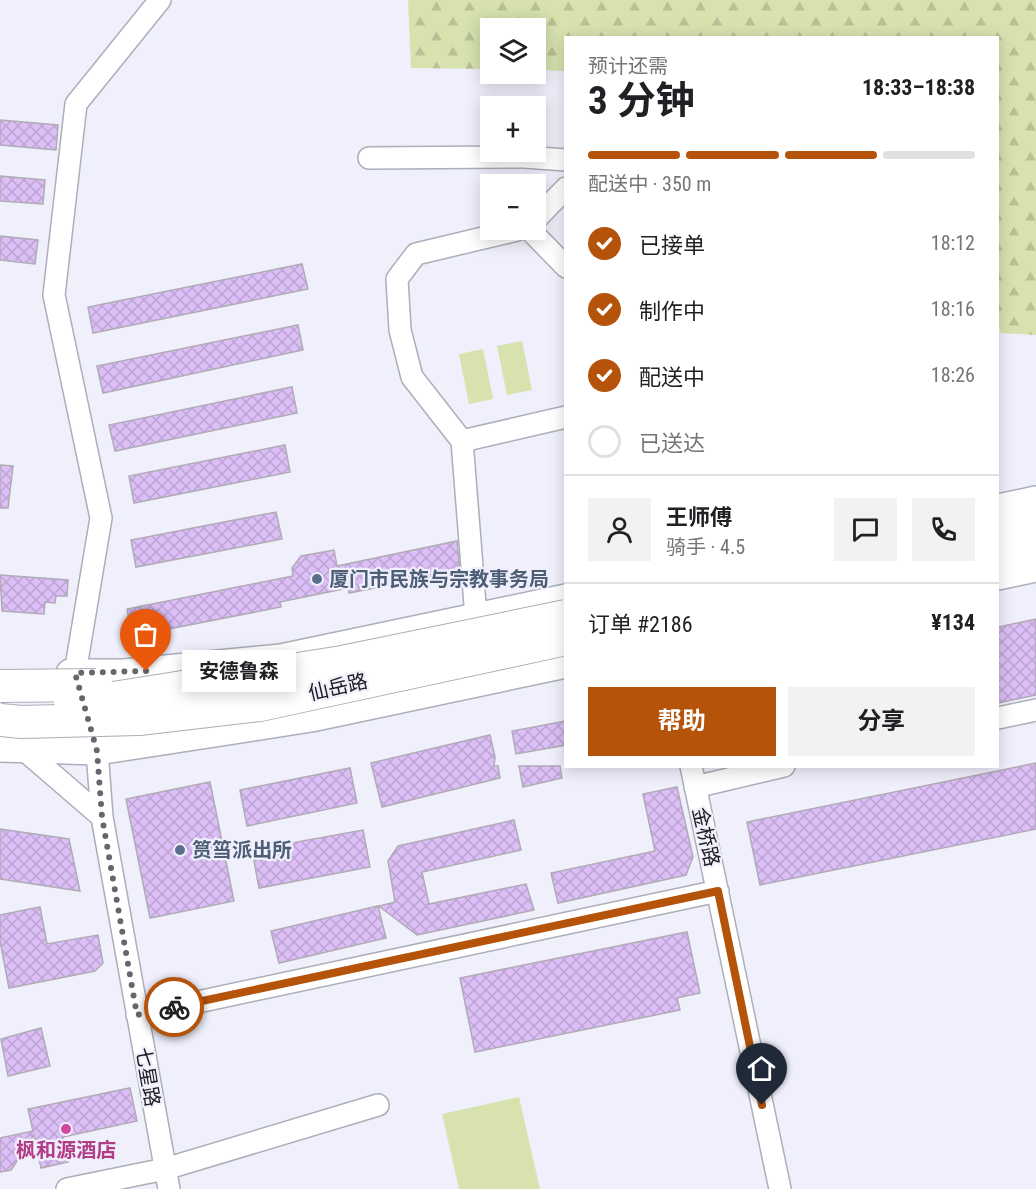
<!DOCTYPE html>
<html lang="zh">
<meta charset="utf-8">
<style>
:root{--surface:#fff;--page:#f2f2f2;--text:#202124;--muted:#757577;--line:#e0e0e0;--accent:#b45309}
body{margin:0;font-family:"Roboto Condensed","Noto Sans SC",sans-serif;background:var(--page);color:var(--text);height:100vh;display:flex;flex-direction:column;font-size:22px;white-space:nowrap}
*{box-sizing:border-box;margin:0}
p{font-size:20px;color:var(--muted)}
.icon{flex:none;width:33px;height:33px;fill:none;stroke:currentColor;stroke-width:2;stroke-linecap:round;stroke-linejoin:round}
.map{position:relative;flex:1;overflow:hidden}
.drawer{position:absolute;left:564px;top:36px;width:435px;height:732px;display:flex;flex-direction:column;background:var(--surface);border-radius:0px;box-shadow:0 3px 15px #0003}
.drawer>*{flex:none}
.buttons{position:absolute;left:480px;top:18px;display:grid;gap:12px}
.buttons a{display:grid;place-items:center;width:66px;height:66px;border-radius:0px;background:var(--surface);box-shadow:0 3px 15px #0003;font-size:30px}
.pin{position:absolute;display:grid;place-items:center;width:51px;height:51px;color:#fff;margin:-62px -26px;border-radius:50% 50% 50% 0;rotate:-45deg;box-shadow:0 0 6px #0007}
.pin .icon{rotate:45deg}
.courier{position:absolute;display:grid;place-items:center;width:60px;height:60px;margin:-30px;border:4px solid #b45309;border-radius:50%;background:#fff;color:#222;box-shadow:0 2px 8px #0007}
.bubble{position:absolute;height:42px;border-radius:0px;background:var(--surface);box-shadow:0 3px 15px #0003;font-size:20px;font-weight:700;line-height:42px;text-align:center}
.overview em{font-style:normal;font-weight:700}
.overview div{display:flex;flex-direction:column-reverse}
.overview{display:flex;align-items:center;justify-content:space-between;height:102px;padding:0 24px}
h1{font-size:39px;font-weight:700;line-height:45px}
.bar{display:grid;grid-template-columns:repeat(4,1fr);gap:9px 6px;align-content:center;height:72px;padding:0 24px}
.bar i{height:8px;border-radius:4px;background:var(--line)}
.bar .active{background:var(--accent)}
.bar p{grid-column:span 4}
.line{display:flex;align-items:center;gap:15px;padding:0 24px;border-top:2px solid var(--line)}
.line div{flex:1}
.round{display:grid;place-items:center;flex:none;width:63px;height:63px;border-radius:0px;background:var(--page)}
ol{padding:0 24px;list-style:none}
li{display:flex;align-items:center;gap:18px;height:66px}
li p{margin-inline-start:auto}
li .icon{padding:6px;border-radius:50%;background:var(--accent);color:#fff;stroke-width:4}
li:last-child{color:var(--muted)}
li i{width:33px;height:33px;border:3px solid var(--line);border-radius:50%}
.button{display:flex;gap:12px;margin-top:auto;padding:12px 24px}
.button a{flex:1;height:69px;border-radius:0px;background:var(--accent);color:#fff;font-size:24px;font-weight:700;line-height:69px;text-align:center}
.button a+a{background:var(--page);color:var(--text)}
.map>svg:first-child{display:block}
.green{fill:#d7e2af}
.forest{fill:url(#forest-firs)}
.building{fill:url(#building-cross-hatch);stroke:#b0abb5;stroke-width:1.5}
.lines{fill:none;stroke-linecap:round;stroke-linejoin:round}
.minor-casing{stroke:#acaeb9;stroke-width:24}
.major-casing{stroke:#acaeb9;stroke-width:30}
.highway-casing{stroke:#acaeb9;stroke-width:34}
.minor{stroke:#fff;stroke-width:21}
.major{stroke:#fff;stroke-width:27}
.highway{stroke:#fff;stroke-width:32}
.highway-bridge-casing{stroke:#acaeb9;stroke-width:34;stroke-linecap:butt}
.highway-bridge{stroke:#fff;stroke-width:32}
.done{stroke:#66666e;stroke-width:6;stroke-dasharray:0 10.8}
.route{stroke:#b45309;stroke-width:8}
.service-dot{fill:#5c6f8a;stroke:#eff0fc;stroke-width:2}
.hotel-dot{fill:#d1479c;stroke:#eff0fc;stroke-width:2}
.labels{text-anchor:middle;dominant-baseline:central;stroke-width:4.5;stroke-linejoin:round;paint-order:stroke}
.service-label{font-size:20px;font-weight:bold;fill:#4e5e75;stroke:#eff0fc;text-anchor:start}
.street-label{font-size:20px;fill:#1c1c21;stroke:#eff0fc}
.hotel-label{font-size:20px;font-weight:bold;fill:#b23c85;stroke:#eff0fc}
</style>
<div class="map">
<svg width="1036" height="1189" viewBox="0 0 1036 1189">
<defs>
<pattern id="forest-firs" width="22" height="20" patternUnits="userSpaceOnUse" patternTransform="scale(1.5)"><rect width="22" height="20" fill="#d7e2af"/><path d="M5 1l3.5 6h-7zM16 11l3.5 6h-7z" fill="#b8c196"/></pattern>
<pattern id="building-cross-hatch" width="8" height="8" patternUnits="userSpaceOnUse" patternTransform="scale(1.5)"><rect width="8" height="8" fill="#dcbff6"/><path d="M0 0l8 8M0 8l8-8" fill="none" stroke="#bca4d3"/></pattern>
</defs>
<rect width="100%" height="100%" fill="#eff0fc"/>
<!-- green -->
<path class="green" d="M522 341 532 390 507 395 497 346Z
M483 349 493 399 469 404 459 354Z
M519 1097 540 1189H459L442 1114Z"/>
<!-- forest -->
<path class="forest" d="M408 0H1036V335L1001 333 998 324V38H566L565 71 536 70V28H490V69L411 68Z"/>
<!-- building -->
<path class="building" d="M0 120 58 125 56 150 0 145Z
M0 176 45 180 43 204 0 201Z
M0 236 38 240 35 264 0 260Z
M302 264 308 289 93 333 88 307Z
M298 325 303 350 103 393 97 366Z
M292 387 297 413 115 451 109 425Z
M285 445 290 472 134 503 129 476Z
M0 465 13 466 8 508H0Z
M276 512 282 539 136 567 131 540Z
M457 541 460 571 349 593 348 588 280 602 281 607 132 636 127 609 293 576 292 568 301 556 334 550 337 566Z
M0 575 68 580 67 596H56L55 603 45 602 44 614 2 611Z
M1036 619V695L998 703V627Z
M566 721V745L516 754 512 731Z
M490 735 495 757 494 766H498L500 778 382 807 371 763Z
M1036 763V829L760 885 747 822Z
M519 766H560L562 778 523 787Z
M350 768 357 803 247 826 240 790Z
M210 782 234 901 150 918 126 799Z
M677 787 693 857 686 875 558 903 551 873 655 851 643 794Z
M514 820 521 850 422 872 429 904 526 884 534 910 417 935 379 906 395 902 388 861 398 846Z
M0 829 69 839 80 891 0 879Z
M363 830 370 867 259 888 252 850Z
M378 906 386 938 279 963 271 931Z
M40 907 47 944 98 935 103 963 95 971 9 988 0 941V915Z
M687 932 700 993 677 998 680 1010 475 1052 460 978Z
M41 1028 50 1066 8 1076 1 1039Z
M130 1088 137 1121 63 1137 68 1162 41 1168 34 1135 11 1170 0 1172V1138L33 1131 28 1109Z"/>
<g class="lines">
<defs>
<path id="minor" d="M369 158 524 157 566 160
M536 219 566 188
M530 230 566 267
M462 441 566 417
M476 617 462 441 412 377 400 330 397 279 416 254 517 230
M78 686 75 673 101 518 54 295 76 104 160 0
M998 718 1036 710
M93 736 97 751 102 817 169 1189
M22 748 102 817
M691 766 780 1189
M695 787 784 766
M137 1015 718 891
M67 1189 165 1169 378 1105"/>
<path id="major" d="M998 508 1036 500
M998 576 1036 568
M70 673H124L281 658 566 598
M0 748 97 751 311 718 566 664"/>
<path id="highway" d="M998 527 1036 519
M998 550 1036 542"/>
</defs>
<!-- minor casing -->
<use href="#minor" class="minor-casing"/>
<!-- major casing -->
<use href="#major" class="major-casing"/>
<!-- highway casing -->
<use href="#highway" class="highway-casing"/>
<!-- minor -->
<use href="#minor" class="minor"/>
<!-- major -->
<use href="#major" class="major"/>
<!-- highway -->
<use href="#highway" class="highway"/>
<defs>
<path id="highway-bridge" d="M0 686 96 685
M70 701H94L342 662 566 616
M0 720 21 722 139 719 260 705 566 639"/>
</defs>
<!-- highway-bridge casing -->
<use href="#highway-bridge" class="highway-bridge-casing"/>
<!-- highway-bridge -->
<use href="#highway-bridge" class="highway-bridge"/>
</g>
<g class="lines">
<!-- done -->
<path class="done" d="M146 671 75 673 97 751 102 817 137 1015 174 1007"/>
<!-- route -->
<path class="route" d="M174 1007 718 891 762 1105"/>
</g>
<!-- markers -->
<g class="service-dot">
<circle cx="317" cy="579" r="6"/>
<circle cx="180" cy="850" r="6"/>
</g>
<circle class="hotel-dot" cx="66" cy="1129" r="6"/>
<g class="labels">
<!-- service labels -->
<g class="service-label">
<text x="329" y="579">厦门市民族与宗教事务局</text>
<text x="192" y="850">筼筜派出所</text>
</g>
<!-- street labels -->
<g class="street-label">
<text transform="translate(338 687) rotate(-13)">仙岳路</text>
<text transform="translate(706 837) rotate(77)">金桥路</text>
<text transform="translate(148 1077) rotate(80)">七星路</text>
</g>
<!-- hotel labels -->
<g class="hotel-label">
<text x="66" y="1150">枫和源酒店</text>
</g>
</g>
</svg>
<div class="buttons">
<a><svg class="icon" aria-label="layers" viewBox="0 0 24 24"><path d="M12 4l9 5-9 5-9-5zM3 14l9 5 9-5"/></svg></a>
<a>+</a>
<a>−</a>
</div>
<div class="pin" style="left:146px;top:671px;background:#ea580c"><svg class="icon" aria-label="bag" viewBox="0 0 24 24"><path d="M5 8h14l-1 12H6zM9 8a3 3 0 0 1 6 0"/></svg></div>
<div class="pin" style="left:762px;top:1105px;background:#1f2937"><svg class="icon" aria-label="home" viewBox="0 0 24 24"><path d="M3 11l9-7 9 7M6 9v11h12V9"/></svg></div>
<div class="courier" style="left:174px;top:1007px"><svg class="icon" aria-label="bike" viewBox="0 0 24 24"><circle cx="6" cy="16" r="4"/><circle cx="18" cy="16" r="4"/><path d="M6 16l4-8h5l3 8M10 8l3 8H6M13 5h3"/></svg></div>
<div class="bubble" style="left:182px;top:650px;width:114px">安德鲁森</div>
<section class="drawer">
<div class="overview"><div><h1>3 分钟</h1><p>预计还需</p></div><em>18:33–18:38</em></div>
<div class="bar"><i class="active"></i><i class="active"></i><i class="active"></i><i></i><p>配送中 · 350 m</p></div>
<ol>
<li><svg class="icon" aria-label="check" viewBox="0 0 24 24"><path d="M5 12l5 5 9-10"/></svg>已接单<p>18:12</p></li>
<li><svg class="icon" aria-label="check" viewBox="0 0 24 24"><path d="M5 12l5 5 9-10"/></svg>制作中<p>18:16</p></li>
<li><svg class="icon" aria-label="check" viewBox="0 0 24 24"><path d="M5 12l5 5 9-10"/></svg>配送中<p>18:26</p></li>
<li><i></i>已送达</li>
</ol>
<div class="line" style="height:108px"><a class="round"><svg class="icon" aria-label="person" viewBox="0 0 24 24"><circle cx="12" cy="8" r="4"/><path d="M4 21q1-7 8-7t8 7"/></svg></a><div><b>王师傅</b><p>骑手 · 4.5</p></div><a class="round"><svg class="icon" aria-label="chat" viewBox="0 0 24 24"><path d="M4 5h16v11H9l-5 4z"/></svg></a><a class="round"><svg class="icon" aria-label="phone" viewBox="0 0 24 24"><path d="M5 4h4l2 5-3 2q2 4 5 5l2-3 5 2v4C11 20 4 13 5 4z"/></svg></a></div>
<div class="line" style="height:78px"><div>订单 #2186</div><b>¥134</b></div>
<div class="button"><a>帮助</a><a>分享</a></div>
</section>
</div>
